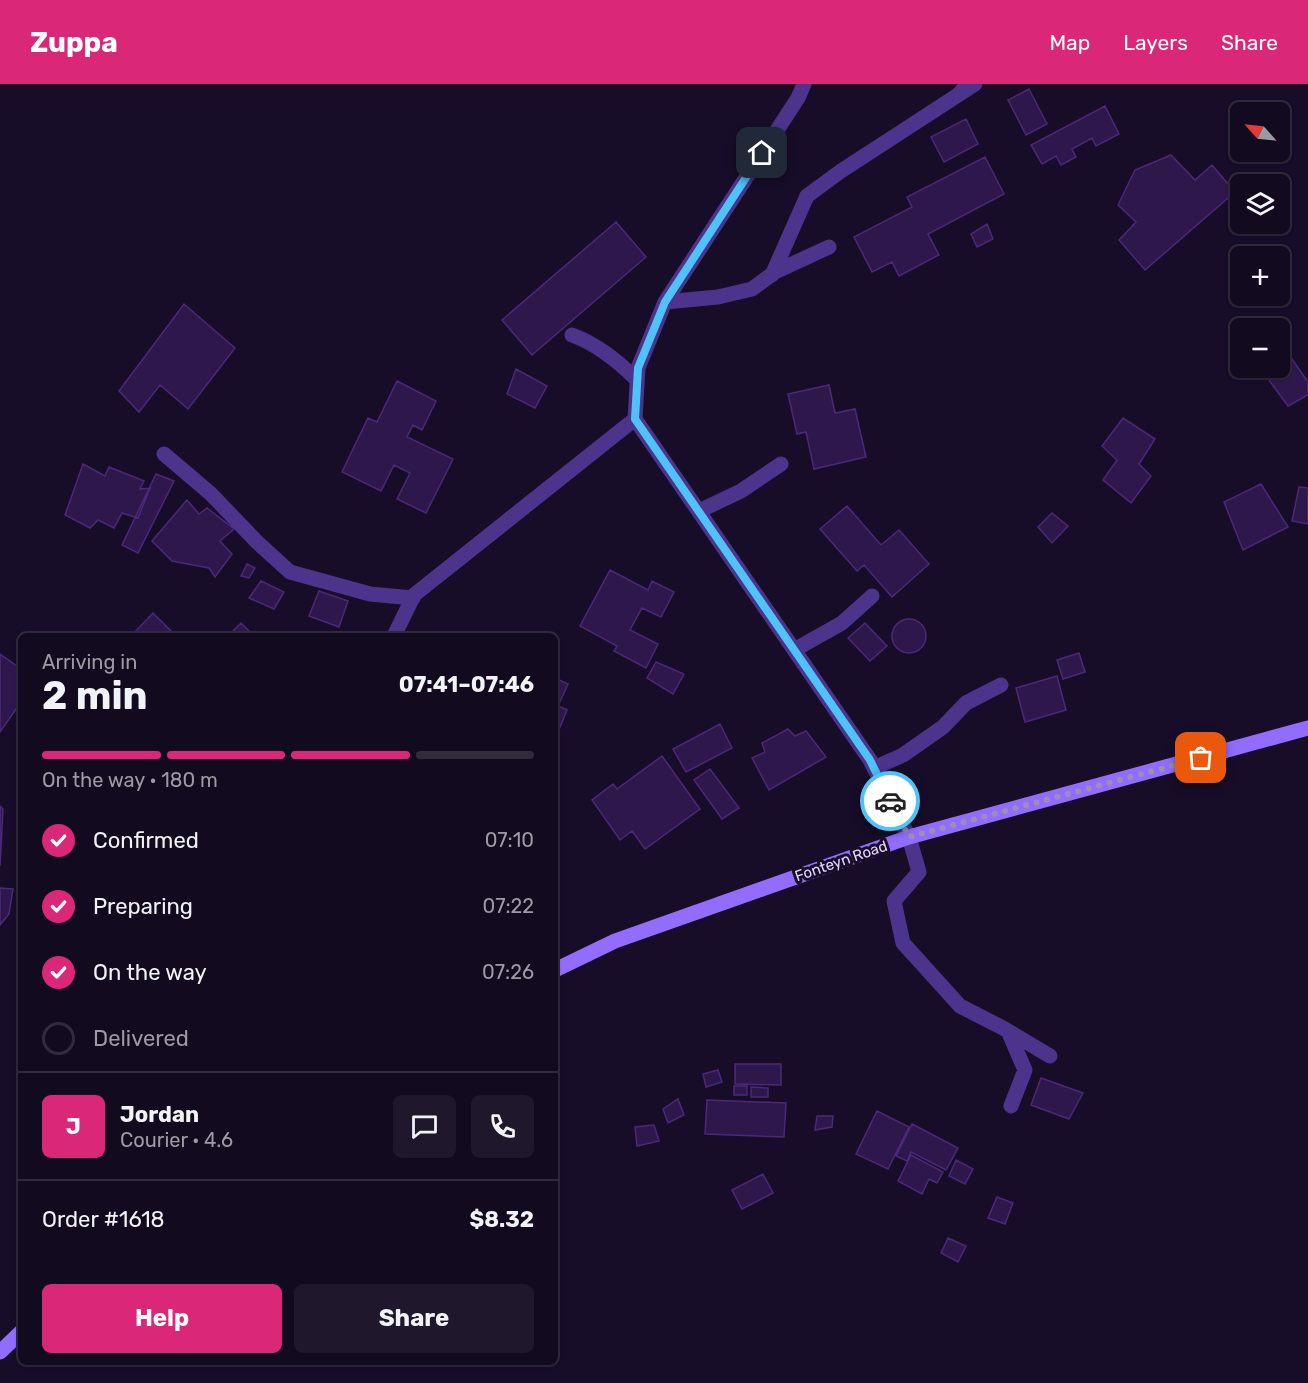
<!DOCTYPE html>
<meta charset="utf-8">
<style>
:root{--surface:#120a1f;--page:#1f182c;--text:#f1f3f6;--muted:#9c9aa4;--line:#312b3d;--accent:#db2777}
body{margin:0;font-family:Rubik,sans-serif;background:var(--page);color:var(--text);height:100vh;display:flex;flex-direction:column;font-size:22px;white-space:nowrap}
*{box-sizing:border-box;margin:0}
p{font-size:20px;color:var(--muted)}
.icon{flex:none;width:33px;height:33px;fill:none;stroke:currentColor;stroke-width:2;stroke-linecap:round;stroke-linejoin:round}
.map{position:relative;flex:1;overflow:hidden}
.panel{position:absolute;left:18px;top:549px;width:540px;height:732px;display:flex;flex-direction:column;background:var(--surface);border-radius:9px;box-shadow:0 2px 4px #0004,0 0 0 2px var(--line)}
.panel>*{flex:none}
.needle{width:39px;rotate:297deg}
.tools{position:absolute;left:1230px;top:18px;display:grid;gap:12px}
.tools a{display:grid;place-items:center;width:60px;height:60px;border-radius:9px;background:var(--surface);box-shadow:0 2px 4px #0004,0 0 0 2px var(--line);font-size:30px}
.pin{position:absolute;display:grid;place-items:center;width:51px;height:51px;color:#fff;margin:-26px;border-radius:12px;box-shadow:0 3px 9px #0006}
.courier{position:absolute;display:grid;place-items:center;width:60px;height:60px;margin:-30px;border:4px solid #4fc3f7;border-radius:50%;background:#fff;color:#222;box-shadow:0 2px 8px #0007}
.overview em{font-style:normal;font-weight:700}
.overview div{display:flex;flex-direction:column-reverse}
.overview{display:flex;align-items:center;justify-content:space-between;height:102px;padding:0 24px}
h1{font-size:39px;font-weight:700;line-height:45px}
.bar{display:grid;grid-template-columns:repeat(4,1fr);gap:9px 6px;align-content:center;height:72px;padding:0 24px}
.bar i{height:8px;border-radius:4px;background:var(--line)}
.bar .on{background:var(--accent)}
.bar p{grid-column:span 4}
.line{display:flex;align-items:center;gap:15px;padding:0 24px;border-top:2px solid var(--line)}
.line div{flex:1}
.round{display:grid;place-items:center;flex:none;width:63px;height:63px;border-radius:9px;background:var(--page)}
ol{padding:0 24px;list-style:none}
li{display:flex;align-items:center;gap:18px;height:66px}
li p{margin-inline-start:auto}
li .icon{padding:6px;border-radius:50%;background:var(--accent);color:#fff;stroke-width:4}
li:last-child{color:var(--muted)}
li i{width:33px;height:33px;border:3px solid var(--line);border-radius:50%}
.cta{display:flex;gap:12px;margin-top:auto;padding:12px 24px}
.cta a{flex:1;height:69px;border-radius:9px;background:var(--accent);color:#fff;font-size:24px;font-weight:700;line-height:69px;text-align:center}
.cta a+a{background:var(--page);color:var(--text)}
header{display:flex;align-items:center;gap:36px;box-sizing:border-box;height:84px;padding:0 30px;background:var(--accent);color:#fff}
header strong{font-size:28px}
nav{display:flex;gap:33px;margin-inline-start:auto;font-size:21px}
.map>svg:first-child{display:block}
.building{fill:#2e184b;stroke:#4b2879;stroke-width:1.5}
.lines{fill:none;stroke-linecap:round;stroke-linejoin:round}
.lane{stroke:#4c348c;stroke-width:15}
.street{stroke:#4c348c;stroke-width:15}
.secondary{stroke:#926cff;stroke-width:15}
.done{stroke:#9d8fb4;stroke-width:6;stroke-dasharray:0 10.8}
.route{stroke:#4fc3f7;stroke-width:8}
.labels{text-anchor:middle;dominant-baseline:central;stroke-width:6;stroke-linejoin:round;paint-order:stroke}
.street-label{font-size:15px;fill:#e4d5ff;stroke:#180d29}
</style>
<header>
<strong>Zuppa</strong>
<nav><a>Map</a><a>Layers</a><a>Share</a></nav>
</header>
<div class="map">
<svg width="1308" height="1299" viewBox="0 0 1308 1299">
<rect width="100%" height="100%" fill="#180d29"/>
<!-- building -->
<path class="building" d="M1029 5 1047 40 1026 51 1008 16Z
M1105 22 1119 50 1096 62 1092 54 1072 65 1076 73 1061 81 1056 72 1042 80 1031 61Z
M966 35 978 60 944 78 931 53Z
M1171 71 1195 96 1212 81 1235 108 1145 186 1119 156 1136 138 1118 121 1135 86Z
M985 73 1004 110 928 150 939 171 899 192 892 178 872 188 854 153 912 123 907 113Z
M616 138 646 173 532 271 502 236Z
M987 140 993 155 977 163 971 150Z
M184 220 235 264 188 325 160 301 139 328 119 307Z
M1285 265 1308 298V311L1288 322 1260 284H1280V268Z
M516 285 547 302 535 324 507 310Z
M397 297 436 317 422 346 413 341 407 353 453 375 426 429 397 415 410 389 394 381 381 407 342 388 368 334 377 338Z
M829 301 835 329 855 325 866 373 814 385 806 348 797 350 788 310Z
M1123 334 1155 355 1139 380 1151 392 1131 419 1103 396 1117 376 1102 362Z
M83 380 105 392 109 383 144 397 140 405 150 404 138 434 122 429 114 444 98 436 90 444 65 431Z
M156 390 174 397 138 469 122 461Z
M1261 400 1288 443 1243 466 1224 418Z
M1299 403 1308 404V440L1292 437Z
M187 416 199 430 207 424 234 445 220 457 232 470 215 493 209 484 172 477 152 457Z
M847 422 881 461 899 446 929 480 892 513 864 481 857 487 820 445Z
M1052 429 1068 442 1052 459 1038 443Z
M247 480 255 484 249 494 241 492Z
M610 486 648 506 652 497 674 508 661 533 642 524 630 546 658 560 646 584 614 567 617 562 580 542Z
M261 497 284 508 274 525 249 514Z
M319 507 348 517 339 543 309 532Z
M153 529 176 552H131Z
M892 552a17 17 0 1 1 34 0a17 17 0 1 1-34 0Z
M241 539 254 552H228Z
M865 539 887 562 870 577 848 554Z
M1079 569 1085 588 1063 595 1057 576Z
M0 570 21 585V618L0 648Z
M656 578 684 590 673 610 647 594Z
M1057 592 1066 626 1025 638 1016 604Z
M555 594 568 600 558 622 567 626 556 653Z
M720 640 732 664 686 688 673 665Z
M788 645 795 652 806 647 826 673 769 706 752 674 765 668 762 659Z
M662 672 700 725 645 765 632 747 620 756 592 716 613 700 617 705Z
M710 685 739 724 722 735 694 696Z
M0 722 3 725 0 782Z
M0 804 13 805 9 830 0 841Z
M735 980H781V1001L735 1000Z
M718 986 722 998 706 1003 703 990Z
M1041 994 1083 1009 1069 1035 1031 1021Z
M734 1002H747V1011H734Z
M751 1003 768 1004V1013H751Z
M678 1015 684 1031 668 1039 663 1025Z
M707 1016 786 1019 784 1053 705 1050Z
M877 1027 909 1043 888 1085 856 1070Z
M817 1032H833L832 1043 815 1046Z
M912 1040 958 1064 946 1086 911 1068 907 1077 896 1072Z
M654 1041 659 1057 637 1062 635 1043Z
M911 1071 943 1088 937 1099 929 1095 922 1110 898 1097Z
M956 1076 973 1085 965 1100 949 1092Z
M763 1090 773 1109 742 1125 732 1106Z
M997 1113 1013 1119 1005 1140 988 1134Z
M948 1154 966 1162 958 1178 941 1169Z"/>
<g class="lines">
<!-- lane -->
<path class="lane" d="M807 112 841 87 975 0"/>
<!-- street -->
<path class="street" d="M804 0 798 14 665 218 638 284 635 335 870 676 909 753 919 788 894 817 903 859 960 922 1003 944 1050 972
M958 11 968 0
M772 191 807 112
M665 218 718 213 752 205 775 188 829 163
M572 251C597 260 618 277 637 296
M164 370 211 410 257 458 290 488 370 510 413 514
M699 427 741 407 781 380
M394 552 414 511 635 335
M794 566 842 539 872 512
M874 684 903 671 943 643 966 619 1001 601
M1008 947 1025 986 1011 1022"/>
<!-- secondary -->
<path class="secondary" d="M555 886 615 857 909 753 1308 644
M0 1268 21 1248"/>
</g>
<g class="lines">
<!-- done -->
<path class="done" d="M890 717 909 753 1201 674"/>
<!-- route -->
<path class="route" d="M762 69 665 218 638 284 635 335 870 676 890 717"/>
</g>
<g class="labels">
<!-- street labels -->
<g class="street-label">
<text transform="translate(841 777) rotate(-19)">Fonteyn Road</text>
</g>
</g>
</svg>
<div class="tools">
<a><svg class="needle" viewBox="-14 -14 28 28"><path d="M0-13l5 13h-10z" fill="#e53935"/><path d="M0 13l5-13h-10z" fill="#9c9aa4"/></svg></a>
<a><svg class="icon" aria-label="layers" viewBox="0 0 24 24"><path d="M12 4l9 5-9 5-9-5zM3 14l9 5 9-5"/></svg></a>
<a>+</a>
<a>−</a>
</div>
<div class="pin" style="left:1201px;top:674px;background:#ea580c"><svg class="icon" aria-label="bag" viewBox="0 0 24 24"><path d="M5 8h14l-1 12H6zM9 8a3 3 0 0 1 6 0"/></svg></div>
<div class="pin" style="left:762px;top:69px;background:#1f2937"><svg class="icon" aria-label="home" viewBox="0 0 24 24"><path d="M3 11l9-7 9 7M6 9v11h12V9"/></svg></div>
<div class="courier" style="left:890px;top:717px"><svg class="icon" aria-label="car" viewBox="0 0 24 24"><path d="M5 17H2v-5l4-1 3-4h7l3 4 3 1v5h-3M9 17h6M6 11h13"/><circle cx="7" cy="17" r="2"/><circle cx="17" cy="17" r="2"/></svg></div>
<section class="panel">
<div class="overview"><div><h1>2 min</h1><p>Arriving in</p></div><em>07:41–07:46</em></div>
<div class="bar"><i class="on"></i><i class="on"></i><i class="on"></i><i></i><p>On the way · 180 m</p></div>
<ol>
<li><svg class="icon" aria-label="check" viewBox="0 0 24 24"><path d="M5 12l5 5 9-10"/></svg>Confirmed<p>07:10</p></li>
<li><svg class="icon" aria-label="check" viewBox="0 0 24 24"><path d="M5 12l5 5 9-10"/></svg>Preparing<p>07:22</p></li>
<li><svg class="icon" aria-label="check" viewBox="0 0 24 24"><path d="M5 12l5 5 9-10"/></svg>On the way<p>07:26</p></li>
<li><i></i>Delivered</li>
</ol>
<div class="line" style="height:108px"><b class="round" style="background:var(--accent);color:#fff">J</b><div><b>Jordan</b><p>Courier · 4.6</p></div><a class="round"><svg class="icon" aria-label="chat" viewBox="0 0 24 24"><path d="M4 5h16v11H9l-5 4z"/></svg></a><a class="round"><svg class="icon" aria-label="phone" viewBox="0 0 24 24"><path d="M5 4h4l2 5-3 2q2 4 5 5l2-3 5 2v4C11 20 4 13 5 4z"/></svg></a></div>
<div class="line" style="height:78px"><div>Order #1618</div><b>$8.32</b></div>
<div class="cta"><a>Help</a><a>Share</a></div>
</section>
</div>
